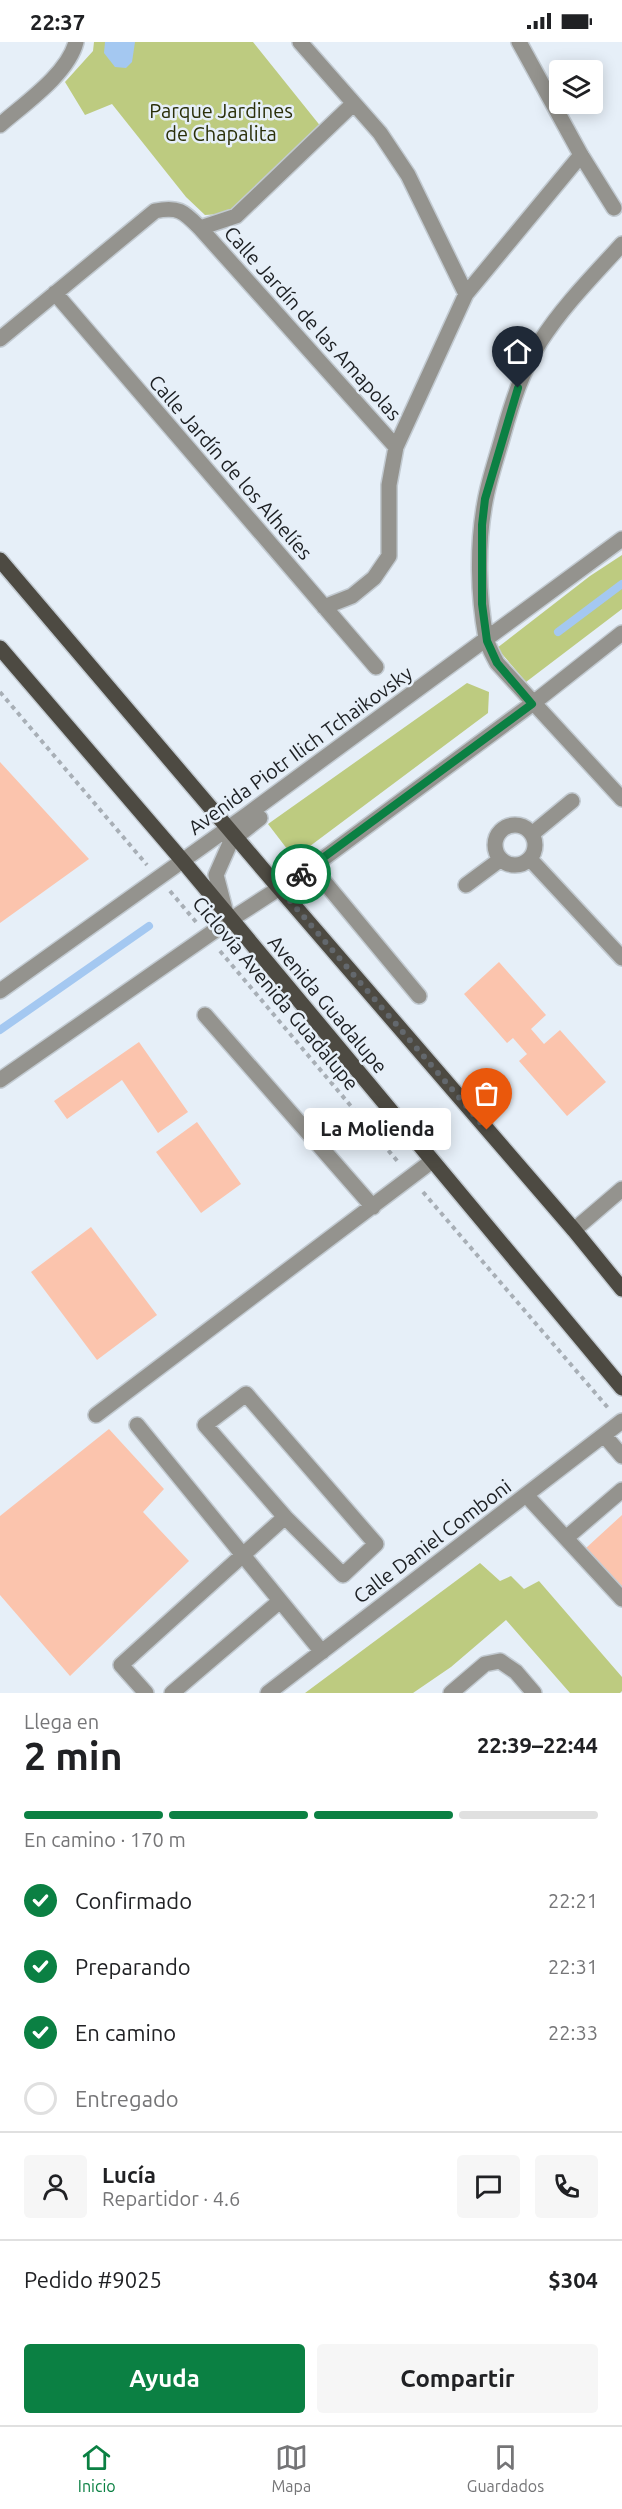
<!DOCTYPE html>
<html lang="es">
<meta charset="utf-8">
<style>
:root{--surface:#fff;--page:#f6f6f6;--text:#202124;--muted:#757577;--line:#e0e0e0;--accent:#0b8043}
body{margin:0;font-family:Ubuntu,sans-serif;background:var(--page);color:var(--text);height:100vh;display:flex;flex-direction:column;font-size:22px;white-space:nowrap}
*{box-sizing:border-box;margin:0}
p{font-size:20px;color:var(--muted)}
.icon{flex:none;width:33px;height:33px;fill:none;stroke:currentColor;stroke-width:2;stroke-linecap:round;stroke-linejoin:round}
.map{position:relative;height:1651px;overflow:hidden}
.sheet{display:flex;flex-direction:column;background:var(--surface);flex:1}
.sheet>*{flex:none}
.controls{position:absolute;left:549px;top:18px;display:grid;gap:12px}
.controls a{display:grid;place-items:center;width:54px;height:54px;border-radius:6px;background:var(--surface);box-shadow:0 3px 15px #0003;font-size:30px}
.pin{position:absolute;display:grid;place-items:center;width:51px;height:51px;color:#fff;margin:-62px -26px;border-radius:50% 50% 50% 0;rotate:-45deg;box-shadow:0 0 6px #0007}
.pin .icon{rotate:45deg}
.courier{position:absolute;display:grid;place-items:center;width:60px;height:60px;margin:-30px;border:4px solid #0b8043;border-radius:50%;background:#fff;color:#222;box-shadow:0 2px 8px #0007}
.bubble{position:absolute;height:42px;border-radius:6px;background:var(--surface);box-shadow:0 3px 15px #0003;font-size:20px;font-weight:600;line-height:42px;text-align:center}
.headline em{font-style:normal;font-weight:600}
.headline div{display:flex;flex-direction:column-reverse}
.headline{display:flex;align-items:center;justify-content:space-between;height:102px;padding:0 24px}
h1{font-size:39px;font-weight:600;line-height:45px}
.bar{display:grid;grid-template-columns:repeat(4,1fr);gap:9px 6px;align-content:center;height:72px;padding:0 24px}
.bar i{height:8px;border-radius:4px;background:var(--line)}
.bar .on{background:var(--accent)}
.bar p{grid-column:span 4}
.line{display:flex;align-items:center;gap:15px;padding:0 24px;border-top:2px solid var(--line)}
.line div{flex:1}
.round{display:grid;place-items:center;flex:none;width:63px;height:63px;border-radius:6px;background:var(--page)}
ol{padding:0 24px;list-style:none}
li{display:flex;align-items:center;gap:18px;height:66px}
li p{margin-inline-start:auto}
li .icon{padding:6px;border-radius:50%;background:var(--accent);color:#fff;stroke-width:4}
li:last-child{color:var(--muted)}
li i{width:33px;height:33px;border:3px solid var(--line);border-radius:50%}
.primary-button{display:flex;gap:12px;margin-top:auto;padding:12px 24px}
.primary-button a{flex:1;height:69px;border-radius:6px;background:var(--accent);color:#fff;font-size:24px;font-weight:600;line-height:69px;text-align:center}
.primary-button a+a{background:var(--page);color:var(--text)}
.status{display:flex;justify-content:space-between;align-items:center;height:42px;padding:0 30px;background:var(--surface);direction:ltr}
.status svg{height:16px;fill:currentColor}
.tabs{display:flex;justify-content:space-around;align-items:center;height:84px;border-top:2px solid var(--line);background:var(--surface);font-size:16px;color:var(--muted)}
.tabs a{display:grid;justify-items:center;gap:3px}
.tabs .on{color:var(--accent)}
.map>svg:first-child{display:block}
.green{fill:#bdcb80}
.water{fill:#a4c8f1}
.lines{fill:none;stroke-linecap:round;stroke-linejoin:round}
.stream{stroke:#a4c8f1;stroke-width:8}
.building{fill:#fbc4ad}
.minor-casing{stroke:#c2cad1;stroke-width:18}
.major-casing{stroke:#c2cad1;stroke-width:18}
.path{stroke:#a8afb6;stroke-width:4;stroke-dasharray:4.5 4.5;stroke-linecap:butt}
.minor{stroke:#94938e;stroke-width:15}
.major{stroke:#4d4a42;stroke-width:15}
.done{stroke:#63686d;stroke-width:6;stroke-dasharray:0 10.8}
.route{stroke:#0b8043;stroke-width:8}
.labels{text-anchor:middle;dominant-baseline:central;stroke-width:5;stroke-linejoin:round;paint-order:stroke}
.park-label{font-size:20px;fill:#2a2f08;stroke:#e6eff8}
.street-label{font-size:20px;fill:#1c1f22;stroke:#e6eff8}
</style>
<div class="status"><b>22:37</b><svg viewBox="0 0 49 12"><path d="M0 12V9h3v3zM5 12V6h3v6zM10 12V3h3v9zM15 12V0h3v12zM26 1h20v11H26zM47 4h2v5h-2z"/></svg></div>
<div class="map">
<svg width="622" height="1651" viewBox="0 0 622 1651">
<rect width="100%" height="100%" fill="#e6eff8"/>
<!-- green -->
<path class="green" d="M94 0H253L322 86 235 171 205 173 186 155 112 62 85 73 65 40 93 9Z
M622 513V567L526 640 497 606 590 534Z
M467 641 489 650 488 671 294 816 268 782Z
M480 1521 500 1539 511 1534 524 1547 539 1539 622 1635V1649L620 1651H570L506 1578 451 1625 413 1651H305Z"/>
<!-- water -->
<path class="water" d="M105 0H135L132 20 126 26 115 25 104 11Z"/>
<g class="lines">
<!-- stream -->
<path class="stream" d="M558 590 622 542
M0 988 149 884"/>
</g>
<!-- building -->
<path class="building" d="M0 720 89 817 0 881Z
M499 920 546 973 531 987 544 1002 560 988 606 1040 567 1074 519 1019 527 1012 513 996 507 1001 464 952Z
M139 1000 188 1070 158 1091 122 1038 67 1077 54 1059Z
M197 1080 241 1142 201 1171 156 1110Z
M91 1185 157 1273 97 1318 31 1230Z
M109 1387 164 1447 143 1470 189 1519 70 1634 0 1553V1474Z
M622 1473V1546L586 1506Z"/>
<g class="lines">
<defs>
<path id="minor" d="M300 0 380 91 408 133 466 252
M519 0 581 113 614 166
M0 83C24 62 68 32 76 0
M200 186 236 174 353 62
M622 202C593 234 563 264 540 300 522 329 512 361 503 393 497 415 489 437 485 460 477 503 478 553 486 596 488 605 493 613 497 621L622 757
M55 251 376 625
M0 297 155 169C179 164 184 170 200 186L396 405
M324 565 352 554 374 536 389 514V443L396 405 466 252 581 113
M495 803a20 20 0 1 1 40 0a20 20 0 1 1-40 0Z
M532 792 572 759
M530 817 622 916
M312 825 419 954
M466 843 501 817
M226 871 216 833 231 799 260 776
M0 949 248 772 622 497
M205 973 373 1165
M0 1038 230 878 312 825 532 662 622 591
M574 1188 622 1147
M96 1373 432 1119
M137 1383 322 1610
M604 1393 622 1414
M526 1453 622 1557
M566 1496 622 1448
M146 1651 121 1623 285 1475 343 1533 376 1502 246 1352 205 1383 285 1475
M172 1651 280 1559
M268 1651 622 1379
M451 1651 485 1622 500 1619 516 1630 534 1651"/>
<path id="major" d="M0 518 279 846 574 1188 622 1247
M0 606 182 818 622 1346"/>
</defs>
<!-- minor casing -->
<use href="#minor" class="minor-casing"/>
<!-- major casing -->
<use href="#major" class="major-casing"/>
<!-- path -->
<path class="path" d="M0 650 147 823
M170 849 196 880
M220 909 399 1121
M423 1150 609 1367"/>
<!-- minor -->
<use href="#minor" class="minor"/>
<!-- major -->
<use href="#major" class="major"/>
</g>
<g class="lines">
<!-- done -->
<path class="done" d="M301 832 279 846 487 1088"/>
<!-- route -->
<path class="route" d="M301 832 532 662 497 621 487 599 482 562V483L485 457 518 346"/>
</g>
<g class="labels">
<!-- park labels -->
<g class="park-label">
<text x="221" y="68">Parque Jardines<tspan x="221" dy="23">de Chapalita</tspan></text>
</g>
<!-- street labels -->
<g class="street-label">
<text transform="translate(313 281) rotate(48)">Calle Jardín de las Amapolas</text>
<text transform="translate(231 425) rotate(49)">Calle Jardín de los Alhelíes</text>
<text transform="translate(300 708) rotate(-36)">Avenida Piotr Ilich Tchaikovsky</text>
<text transform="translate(276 951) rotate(50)">Ciclovía Avenida Guadalupe</text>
<text transform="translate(328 962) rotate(50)">Avenida Guadalupe</text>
<text transform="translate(432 1499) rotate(-37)">Calle Daniel Comboni</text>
</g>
</g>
</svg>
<div class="controls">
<a><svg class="icon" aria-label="layers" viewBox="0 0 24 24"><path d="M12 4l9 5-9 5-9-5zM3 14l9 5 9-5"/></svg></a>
</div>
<div class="pin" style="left:487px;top:1088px;background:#ea580c"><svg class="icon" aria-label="bag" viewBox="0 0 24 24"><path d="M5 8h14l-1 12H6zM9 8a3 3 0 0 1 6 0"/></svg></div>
<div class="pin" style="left:518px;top:346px;background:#1f2937"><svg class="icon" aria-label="home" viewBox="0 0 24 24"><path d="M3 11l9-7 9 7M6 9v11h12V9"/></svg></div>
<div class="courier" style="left:301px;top:832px"><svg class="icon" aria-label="bike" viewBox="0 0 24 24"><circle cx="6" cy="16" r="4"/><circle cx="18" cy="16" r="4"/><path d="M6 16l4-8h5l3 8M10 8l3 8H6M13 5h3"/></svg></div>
<div class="bubble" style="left:304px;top:1066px;width:147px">La Molienda</div>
</div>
<section class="sheet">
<div class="headline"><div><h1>2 min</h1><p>Llega en</p></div><em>22:39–22:44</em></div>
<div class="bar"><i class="on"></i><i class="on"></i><i class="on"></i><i></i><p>En camino · 170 m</p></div>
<ol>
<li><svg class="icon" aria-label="check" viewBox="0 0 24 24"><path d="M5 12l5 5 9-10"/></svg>Confirmado<p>22:21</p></li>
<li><svg class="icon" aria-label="check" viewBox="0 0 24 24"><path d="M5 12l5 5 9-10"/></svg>Preparando<p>22:31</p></li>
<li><svg class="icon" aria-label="check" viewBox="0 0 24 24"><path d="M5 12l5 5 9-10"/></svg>En camino<p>22:33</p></li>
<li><i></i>Entregado</li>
</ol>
<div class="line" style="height:108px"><a class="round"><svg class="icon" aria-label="person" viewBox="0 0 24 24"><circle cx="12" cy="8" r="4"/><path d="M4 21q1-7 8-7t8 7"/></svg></a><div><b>Lucía</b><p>Repartidor · 4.6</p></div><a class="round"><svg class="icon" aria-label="chat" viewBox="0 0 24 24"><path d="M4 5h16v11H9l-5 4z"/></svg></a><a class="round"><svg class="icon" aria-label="phone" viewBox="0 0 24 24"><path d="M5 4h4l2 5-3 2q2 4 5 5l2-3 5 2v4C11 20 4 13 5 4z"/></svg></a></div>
<div class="line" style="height:78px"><div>Pedido #9025</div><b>$304</b></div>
<div class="primary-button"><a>Ayuda</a><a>Compartir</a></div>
</section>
<nav class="tabs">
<a class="on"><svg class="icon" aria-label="home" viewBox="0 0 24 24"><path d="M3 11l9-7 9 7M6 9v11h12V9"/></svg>Inicio</a>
<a><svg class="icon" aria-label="map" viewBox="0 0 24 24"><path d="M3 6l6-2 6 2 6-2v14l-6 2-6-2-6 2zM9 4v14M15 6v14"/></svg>Mapa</a>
<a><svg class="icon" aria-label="saved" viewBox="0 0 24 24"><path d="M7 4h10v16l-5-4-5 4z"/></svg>Guardados</a>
</nav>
